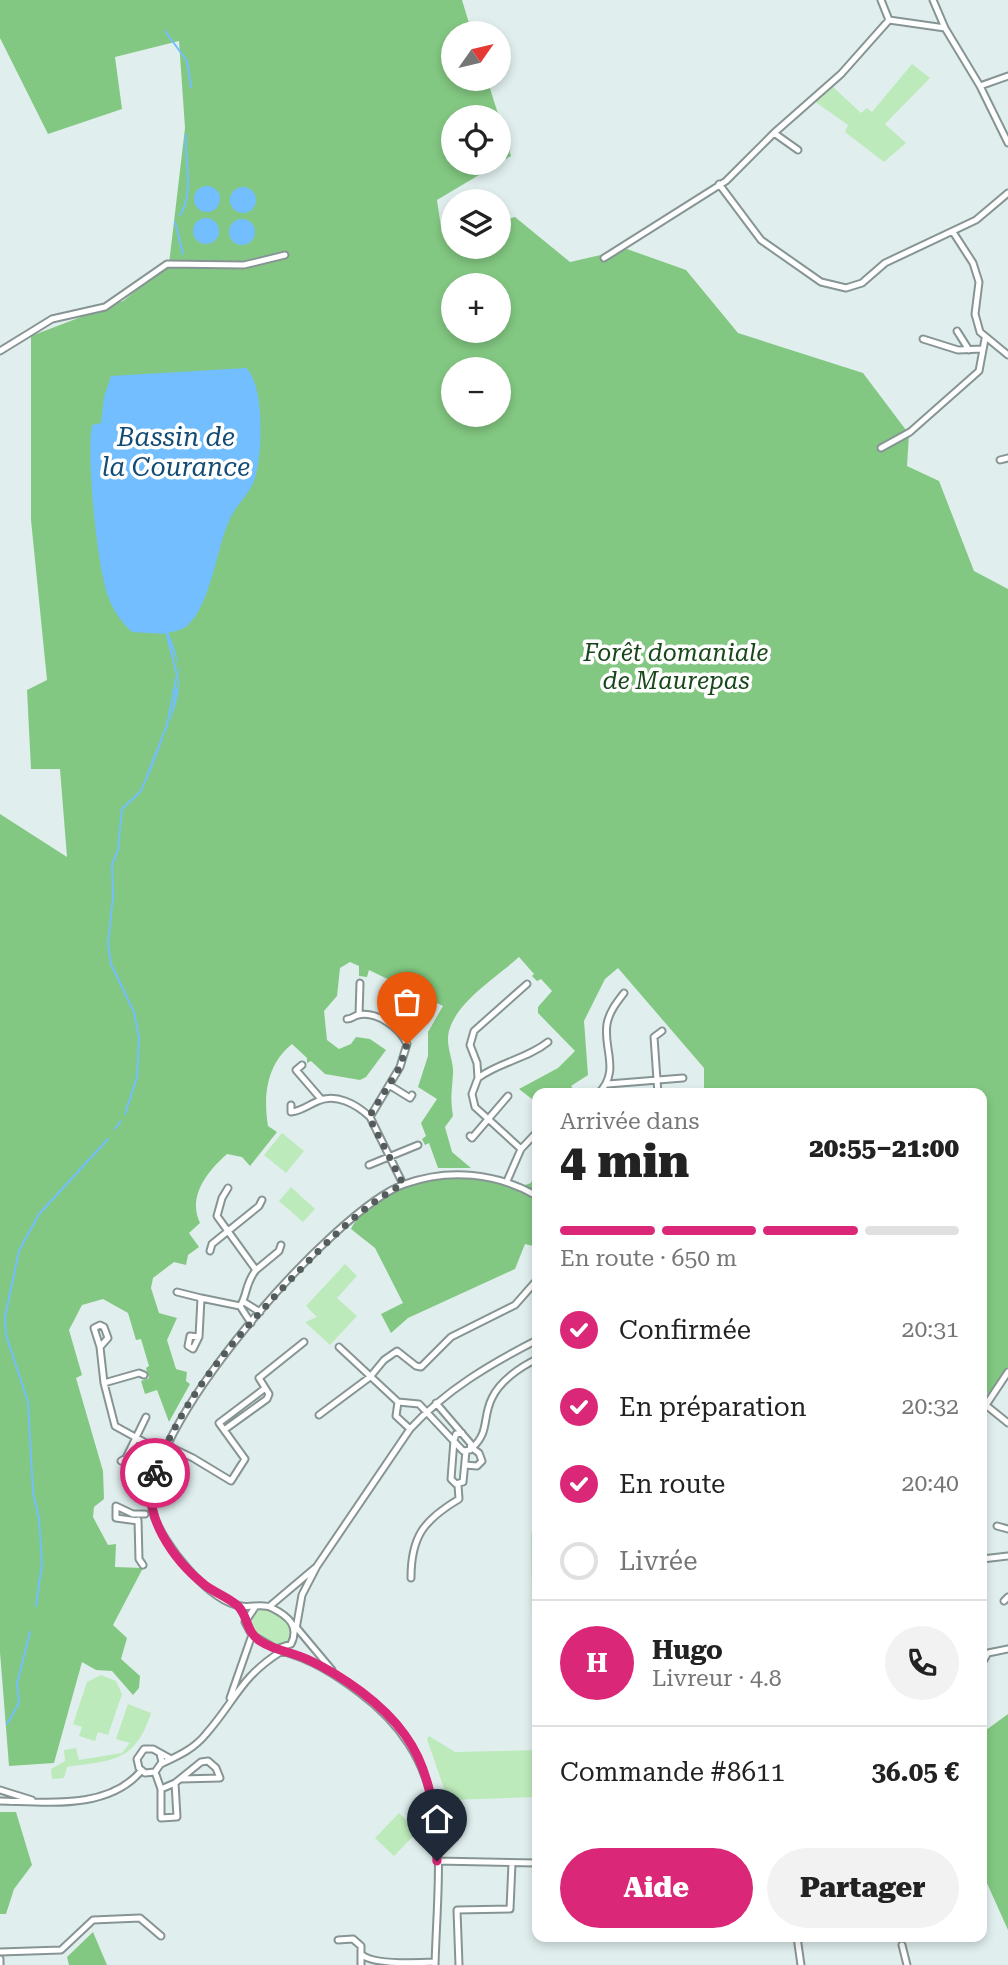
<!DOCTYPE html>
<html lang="fr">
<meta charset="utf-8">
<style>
:root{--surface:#fff;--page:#f2f2f2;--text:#222;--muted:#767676;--line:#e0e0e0;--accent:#db2777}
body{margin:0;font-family:"Roboto Serif",serif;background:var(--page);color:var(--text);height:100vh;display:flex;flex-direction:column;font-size:26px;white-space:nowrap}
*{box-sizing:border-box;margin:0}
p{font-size:23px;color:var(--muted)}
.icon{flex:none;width:38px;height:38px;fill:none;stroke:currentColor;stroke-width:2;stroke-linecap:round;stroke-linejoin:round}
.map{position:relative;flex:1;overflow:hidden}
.panel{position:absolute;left:532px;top:1088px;width:455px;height:854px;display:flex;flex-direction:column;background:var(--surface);border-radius:14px;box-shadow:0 4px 10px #0003}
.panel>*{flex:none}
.needle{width:46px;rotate:56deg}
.tools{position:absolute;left:441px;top:21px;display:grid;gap:14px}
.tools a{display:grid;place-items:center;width:70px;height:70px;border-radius:50%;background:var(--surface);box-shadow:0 4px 10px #0003;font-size:35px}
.pin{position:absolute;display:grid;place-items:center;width:60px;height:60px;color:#fff;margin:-72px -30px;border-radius:50% 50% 50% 0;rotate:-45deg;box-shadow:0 0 7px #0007}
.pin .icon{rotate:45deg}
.courier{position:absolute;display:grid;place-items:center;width:70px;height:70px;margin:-35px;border:5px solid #db2777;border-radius:50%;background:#fff;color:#222;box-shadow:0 2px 9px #0007}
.head em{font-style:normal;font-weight:800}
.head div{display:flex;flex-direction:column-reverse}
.head{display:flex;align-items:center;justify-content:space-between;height:119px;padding:0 28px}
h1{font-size:46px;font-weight:800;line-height:52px}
.bar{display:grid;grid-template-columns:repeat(4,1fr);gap:10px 7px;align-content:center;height:84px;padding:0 28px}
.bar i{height:9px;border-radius:5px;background:var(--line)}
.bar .selected{background:var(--accent)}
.bar p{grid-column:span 4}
.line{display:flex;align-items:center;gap:18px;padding:0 28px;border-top:2px solid var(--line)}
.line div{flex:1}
.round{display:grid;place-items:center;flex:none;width:74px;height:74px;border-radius:37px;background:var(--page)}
ol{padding:0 28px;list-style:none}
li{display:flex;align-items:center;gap:21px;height:77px}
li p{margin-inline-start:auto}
li .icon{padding:7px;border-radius:50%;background:var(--accent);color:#fff;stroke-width:4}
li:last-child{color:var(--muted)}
li i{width:38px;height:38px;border:4px solid var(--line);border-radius:50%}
.button{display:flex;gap:14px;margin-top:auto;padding:14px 28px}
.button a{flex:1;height:80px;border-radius:42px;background:var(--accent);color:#fff;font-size:28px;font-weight:800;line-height:80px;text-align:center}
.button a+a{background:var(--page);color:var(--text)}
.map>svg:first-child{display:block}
.green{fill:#bceaba}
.forest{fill:#83c882;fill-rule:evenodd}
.water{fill:#72befe}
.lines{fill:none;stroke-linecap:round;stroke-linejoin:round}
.stream{stroke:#72befe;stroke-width:2}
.minor-casing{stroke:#879494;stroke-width:9}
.minor{stroke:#fff;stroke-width:5}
.done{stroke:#545c5c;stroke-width:7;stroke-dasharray:0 12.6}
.route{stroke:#db2777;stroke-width:9}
.labels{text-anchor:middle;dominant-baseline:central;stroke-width:7;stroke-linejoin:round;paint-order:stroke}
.park-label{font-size:24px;font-style:italic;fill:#18481a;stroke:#fff}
.water-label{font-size:26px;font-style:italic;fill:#124b74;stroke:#fff}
</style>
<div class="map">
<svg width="1008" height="1965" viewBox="0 0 1008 1965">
<rect width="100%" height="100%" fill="#e0efee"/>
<!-- green -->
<path class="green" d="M912 64 930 78 885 124 906 143 884 162 845 132 848 125 814 101 832 86 861 113 867 108 872 112Z
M282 1133 304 1151 286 1173 264 1155Z
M291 1187 315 1209 303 1222 279 1201Z
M345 1264 357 1276 337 1298 357 1316 330 1345 305 1322 317 1317 306 1306Z
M531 1533 537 1534V1630L532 1618Z
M260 1609 274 1612 290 1624 292 1638 288 1644 271 1645 253 1632 251 1618Z
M101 1675 116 1681 122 1694 108 1735 98 1732 95 1741 79 1736 82 1727 73 1724 87 1682Z
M128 1704 151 1713C135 1763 112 1760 67 1767L64 1778 52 1779 51 1769 65 1761 64 1750 76 1748 79 1760 122 1753 130 1743 116 1739Z
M429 1736 455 1752 537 1750V1797L448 1800 427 1739Z
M399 1813 418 1831 394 1856 375 1838Z"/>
<!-- forest -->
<path class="forest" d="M0 0H462L472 33H453V79H487L499 117H453V163H499V117L511 156 437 200 442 234 453 232V247H499V221L515 217 570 262 627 249 686 270 738 333 863 373 909 434 907 466 939 481 974 571 1008 589V1367L985 1398 982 1396V1094H704V1068L618 968 605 979 584 1021 588 1075 571 1086 576 1094H537V1103L519 1089 558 1068 575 1051 538 1013V1007L552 991 541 979 537 981 532 976 534 974 519 957C497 977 457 1001 449 1031 445 1046 454 1060 453 1074 452 1091 450 1098 453 1116L445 1127 452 1152 471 1168H438L429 1143 425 1145 422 1139 426 1136 421 1123 437 1099 418 1087 428 1056V1032L443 1006 369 970 367 977 359 976V966L350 962 340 968 337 996 324 1011 327 1040 339 1049 351 1044 356 1037 370 1039 386 1050 366 1077 360 1080 325 1074 311 1061 307 1063V1058L292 1044C267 1064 263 1095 268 1126L277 1132 250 1166 242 1157 227 1154C208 1171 187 1196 200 1223L189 1233 199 1247 188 1255 186 1265 174 1262 153 1278 151 1288 159 1313 177 1318 167 1340 176 1369 187 1372 186 1381 190 1384 169 1422 157 1390 145 1394 141 1381 149 1378 146 1368 149 1366 141 1339 136 1340 128 1313 103 1299 82 1305 69 1330 82 1375 76 1378 103 1471 104 1499 94 1507 93 1517 108 1545 116 1544 115 1567 143 1568 113 1625 127 1638 121 1659 140 1676 139 1688 133 1695 112 1671 96 1670 82 1662 54 1763 9 1766 0 1652V814L67 857 60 769H31L27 690 47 680 31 520V336L123 301 169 264 185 128 179 41 115 57 122 109 48 134 0 38ZM453 285H499V331H453ZM453 369H499V415H453Z
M537 1168V1247L525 1244 515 1269 408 1318 391 1333 381 1314 403 1303 375 1248 351 1229C363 1203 422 1174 452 1176 475 1177 499 1183 522 1186L531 1183Z
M1008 1714V1930L982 1872V1733Z
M0 1812H16L32 1865 14 1889 6 1914H0Z
M93 1932 107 1965H69L67 1957Z"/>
<!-- water -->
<path class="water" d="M194 199a13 13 0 1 1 26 0a13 13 0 1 1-26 0Z
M230 200a13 13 0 1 1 26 0a13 13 0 1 1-26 0Z
M193 231a13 13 0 1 1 26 0a13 13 0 1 1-26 0Z
M229 232a13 13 0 1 1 26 0a13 13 0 1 1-26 0Z
M246 368C265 385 263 457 254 481 249 495 235 506 229 521 216 550 211 603 188 625 183 630 175 631 168 633 197 691 163 728 147 782L170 721 175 694 172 693 177 688 180 669 166 634 132 632C122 623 112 609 108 596 97 566 86 456 92 425L101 423 104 397 111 376Z"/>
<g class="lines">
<!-- stream -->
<path class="stream" d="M165 31 187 61 191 87
M180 215C195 191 184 161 186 135
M175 222 183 254
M125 1114 137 1077 139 1038 134 1012 111 964 108 944 113 897 112 864 118 850 122 809 141 791 167 725 177 675 167 636
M115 1129 121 1121
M36 1606 42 1563 39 1519 33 1492 28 1402 6 1335 5 1317 19 1251 39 1214 108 1139
M7 1724 19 1703 17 1684 30 1632"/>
<defs>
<path id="minor" d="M881 0 889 20
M933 0 945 28 980 86 1008 143
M980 86 1008 76
M774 133 798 150
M719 184 761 240 821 282 846 288 862 283 885 263 976 220 1008 193
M953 232 973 263 979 282 975 314 980 332 1008 355
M604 258 726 181 774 133 841 74 889 20 945 28
M957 331 969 350
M923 339 958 350 983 349
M0 351 52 319 105 307 167 264 244 265 285 255
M881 448 910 432 979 371 985 339
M1000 460 1008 458
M359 1015 360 983
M347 1019C351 1019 354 1016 358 1015 377 1011 400 1028 407 1044L400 1067 370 1117
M398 1028 422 1002
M302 1065 296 1070 321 1099
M478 1078C499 1062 527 1059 548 1042
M608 1084 683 1078
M389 1085 410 1098 412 1095
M598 1094C621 1071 603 1050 607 1024 609 1012 617 1002 624 993
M658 1094 654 1037 662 1031
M291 1105V1112C302 1111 308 1105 318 1101 336 1093 356 1104 370 1117L403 1184
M470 1136 472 1138 508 1096
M521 1149 475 1107 472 1094 478 1078 477 1063 470 1045 474 1031 527 984
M369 1165 418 1145
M507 1181 521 1149 537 1132
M228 1188 222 1198 217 1216 256 1270C245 1283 247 1297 240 1306
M210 1251 212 1244 259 1206 262 1200
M256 1270 279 1251 281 1245
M177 1292 201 1298
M244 1302 260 1312
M240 1306 251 1323
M100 1325 104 1327 108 1338 100 1347 94 1328Z
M199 1337 193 1349 188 1346 190 1336 199 1337 201 1298 240 1306
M100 1347 104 1383 115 1426 162 1452
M339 1347 398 1402
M104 1383 139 1373 144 1375
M398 1402 419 1404 463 1451 470 1450 471 1444 436 1403
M398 1402 396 1416 410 1429
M982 1402 1008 1423
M982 1411 1008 1372
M319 1415 370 1377 384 1360 397 1351 416 1366 421 1367 451 1337 515 1305 537 1280
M224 1430 267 1399 269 1394 259 1378 304 1342
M462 1433 456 1434 454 1440 451 1479 456 1484 463 1482 466 1451
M166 1445 193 1458 231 1481 245 1459 219 1423 264 1389
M121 1461 126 1458 146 1417
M465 1465 477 1466 482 1461 479 1453 472 1448C490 1432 482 1418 492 1398 500 1381 520 1367 537 1359
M138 1520 139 1559 143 1565
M138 1521 116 1518V1506L133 1514H145
M997 1526 1008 1529
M982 1559 1008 1556
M411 1578C411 1536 424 1520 459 1499L458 1485
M1004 1601 1008 1597
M256 1606 245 1622 252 1635 276 1649 291 1644C300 1626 288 1616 272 1608 263 1603 251 1608 241 1606 209 1602 162 1543 153 1513 131 1438 336 1207 405 1184 449 1168 497 1173 537 1196
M270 1606 315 1568
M296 1627 332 1670
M296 1629 302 1595 317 1566 410 1429C446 1390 490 1364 537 1340
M281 1651C311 1659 335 1674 360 1693 457 1766 438 1857 435 1965
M982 1663 988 1653 1008 1649
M230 1698 252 1635
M160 1754 162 1762 155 1772 145 1773 139 1768 137 1759 144 1749H153L171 1759
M161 1764C178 1756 194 1749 206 1734 236 1700 240 1677 282 1651
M155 1772 161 1789V1818L177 1817 175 1783 161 1789
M175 1783 201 1762 208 1761 216 1768 220 1778 181 1779
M0 1790 32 1800
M0 1801C47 1802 108 1810 141 1771
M437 1861 537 1863
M797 1937 801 1965
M338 1940 353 1939 361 1946V1965
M902 1945 907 1965
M0 1952 61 1950 93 1920 140 1918 161 1936
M362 1955C375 1965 416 1963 435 1962
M0 1959V1965
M459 1965 457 1910 510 1909 512 1863"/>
</defs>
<!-- minor casing -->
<use href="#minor" class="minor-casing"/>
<!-- minor -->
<use href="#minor" class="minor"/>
</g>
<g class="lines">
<!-- done -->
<path class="done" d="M155 1473C182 1396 238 1335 293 1277 328 1241 359 1208 403 1184L369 1117 400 1067 407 1044"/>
<!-- route -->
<path class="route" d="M155 1473C139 1514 175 1562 206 1586 216 1593 229 1598 238 1606 248 1616 246 1632 260 1641 275 1651 293 1652 309 1660 343 1676 383 1704 405 1735 432 1772 435 1817 437 1861"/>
</g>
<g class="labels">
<!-- park labels -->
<g class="park-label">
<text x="676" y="653">Forêt domaniale<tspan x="676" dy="28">de Maurepas</tspan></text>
</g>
<!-- water labels -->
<g class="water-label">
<text x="176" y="437">Bassin de<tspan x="176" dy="30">la Courance</tspan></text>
</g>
</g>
</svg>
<div class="tools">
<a><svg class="needle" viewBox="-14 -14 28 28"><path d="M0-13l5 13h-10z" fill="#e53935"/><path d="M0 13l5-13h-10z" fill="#767676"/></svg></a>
<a><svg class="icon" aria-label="locate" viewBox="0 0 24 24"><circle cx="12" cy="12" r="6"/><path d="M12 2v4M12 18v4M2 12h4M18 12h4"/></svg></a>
<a><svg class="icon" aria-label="layers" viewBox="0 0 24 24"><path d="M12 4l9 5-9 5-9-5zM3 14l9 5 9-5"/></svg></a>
<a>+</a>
<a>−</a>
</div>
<div class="pin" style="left:407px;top:1044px;background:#ea580c"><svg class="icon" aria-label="bag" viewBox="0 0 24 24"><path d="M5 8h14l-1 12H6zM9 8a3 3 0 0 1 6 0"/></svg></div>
<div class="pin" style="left:437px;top:1861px;background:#1f2937"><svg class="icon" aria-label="home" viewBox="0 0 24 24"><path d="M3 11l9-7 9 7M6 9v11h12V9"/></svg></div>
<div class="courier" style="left:155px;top:1473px"><svg class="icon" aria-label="bike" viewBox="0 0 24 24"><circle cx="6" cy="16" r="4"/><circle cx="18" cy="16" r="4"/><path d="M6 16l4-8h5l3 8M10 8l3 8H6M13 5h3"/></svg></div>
<section class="panel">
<div class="head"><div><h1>4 min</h1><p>Arrivée dans</p></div><em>20:55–21:00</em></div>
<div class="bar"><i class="selected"></i><i class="selected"></i><i class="selected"></i><i></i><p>En route · 650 m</p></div>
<ol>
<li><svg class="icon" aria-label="check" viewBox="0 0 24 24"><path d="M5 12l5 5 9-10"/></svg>Confirmée<p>20:31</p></li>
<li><svg class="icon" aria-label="check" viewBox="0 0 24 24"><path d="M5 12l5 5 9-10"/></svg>En préparation<p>20:32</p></li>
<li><svg class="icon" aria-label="check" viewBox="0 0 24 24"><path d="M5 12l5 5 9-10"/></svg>En route<p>20:40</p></li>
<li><i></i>Livrée</li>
</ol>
<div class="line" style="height:126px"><b class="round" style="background:var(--accent);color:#fff">H</b><div><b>Hugo</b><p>Livreur · 4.8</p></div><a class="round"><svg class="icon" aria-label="phone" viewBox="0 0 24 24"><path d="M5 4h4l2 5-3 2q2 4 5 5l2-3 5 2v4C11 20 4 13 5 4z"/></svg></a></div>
<div class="line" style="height:91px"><div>Commande #8611</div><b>36.05 €</b></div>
<div class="button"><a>Aide</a><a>Partager</a></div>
</section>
</div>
